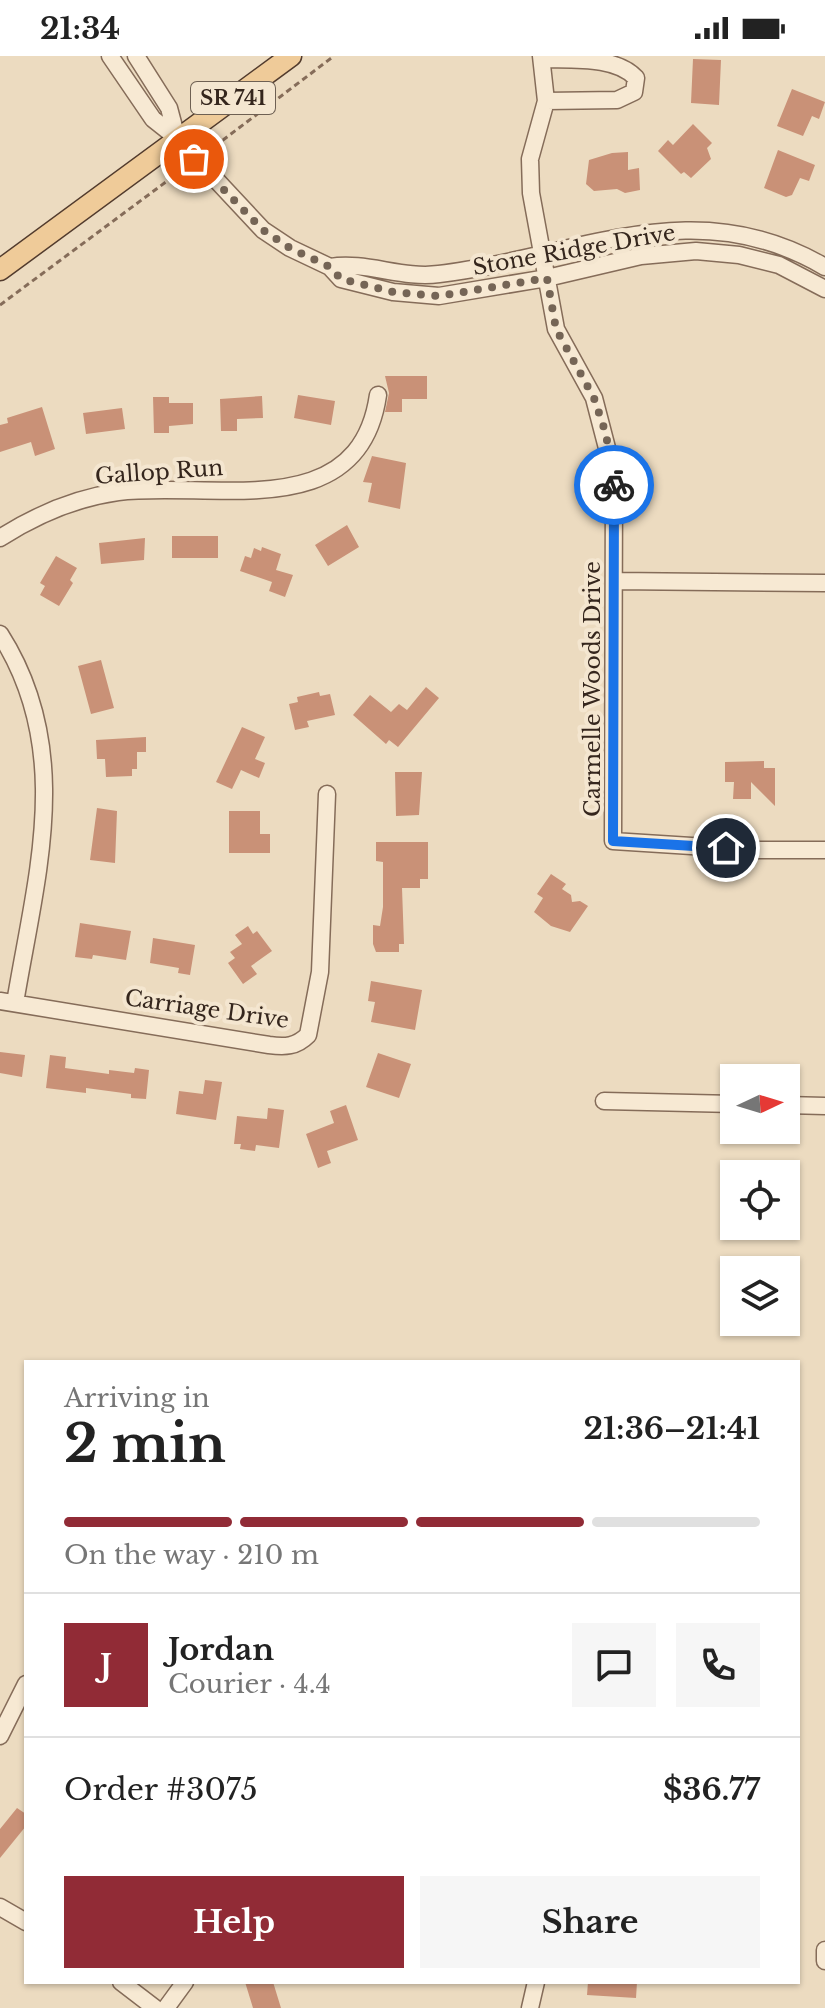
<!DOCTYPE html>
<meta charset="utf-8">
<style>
:root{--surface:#fff;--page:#f6f6f6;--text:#222;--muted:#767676;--line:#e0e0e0;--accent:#912b36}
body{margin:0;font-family:"Libre Baskerville",serif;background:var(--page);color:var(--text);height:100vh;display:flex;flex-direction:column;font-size:30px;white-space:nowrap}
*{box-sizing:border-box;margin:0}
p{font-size:26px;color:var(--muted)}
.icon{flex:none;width:44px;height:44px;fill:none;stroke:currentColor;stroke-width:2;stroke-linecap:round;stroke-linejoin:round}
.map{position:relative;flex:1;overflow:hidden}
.details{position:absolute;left:24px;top:1304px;width:776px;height:624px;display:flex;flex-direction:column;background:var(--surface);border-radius:0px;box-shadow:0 2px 6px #0004}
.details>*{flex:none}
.needle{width:52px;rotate:86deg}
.fabs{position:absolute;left:720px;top:1008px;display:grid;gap:16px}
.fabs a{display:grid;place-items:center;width:80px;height:80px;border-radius:0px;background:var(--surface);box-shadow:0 2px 6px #0004;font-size:40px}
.pin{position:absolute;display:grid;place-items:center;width:68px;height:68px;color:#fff;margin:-34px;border:4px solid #fff;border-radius:50%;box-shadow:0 2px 8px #0007}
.courier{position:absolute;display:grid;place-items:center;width:80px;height:80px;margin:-40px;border:6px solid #1a73e8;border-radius:50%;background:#fff;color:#222;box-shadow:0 2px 10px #0007}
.summary em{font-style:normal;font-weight:700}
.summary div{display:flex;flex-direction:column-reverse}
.summary{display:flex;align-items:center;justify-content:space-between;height:136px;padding:0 40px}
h1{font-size:52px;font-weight:700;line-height:60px}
.bar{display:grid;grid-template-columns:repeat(4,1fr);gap:12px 8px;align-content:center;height:96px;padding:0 40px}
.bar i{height:10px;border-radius:6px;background:var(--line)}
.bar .active{background:var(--accent)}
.bar p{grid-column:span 4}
.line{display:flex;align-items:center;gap:20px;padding:0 40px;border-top:2px solid var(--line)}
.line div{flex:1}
.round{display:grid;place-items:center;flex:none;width:84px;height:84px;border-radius:0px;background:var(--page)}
.cta{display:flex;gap:16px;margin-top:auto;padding:16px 40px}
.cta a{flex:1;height:92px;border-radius:0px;background:var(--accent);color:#fff;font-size:32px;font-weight:700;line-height:92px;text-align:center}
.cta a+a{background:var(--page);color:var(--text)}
.status{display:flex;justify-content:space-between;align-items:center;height:56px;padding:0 40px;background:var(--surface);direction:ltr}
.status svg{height:22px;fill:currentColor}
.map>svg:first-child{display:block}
.building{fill:#c99177}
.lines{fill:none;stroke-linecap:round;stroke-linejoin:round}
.minor-casing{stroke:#856c59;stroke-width:19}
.major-casing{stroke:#523b2d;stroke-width:23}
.path{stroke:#856c59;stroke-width:3;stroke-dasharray:6 4;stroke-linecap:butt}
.minor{stroke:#f7e9d3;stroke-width:16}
.major{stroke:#efcb99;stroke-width:20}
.done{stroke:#756556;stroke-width:8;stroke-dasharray:0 14.4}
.route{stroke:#1a73e8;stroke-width:10}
.labels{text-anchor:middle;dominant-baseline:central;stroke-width:8;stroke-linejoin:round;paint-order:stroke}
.shield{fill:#f4e6d0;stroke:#6e6053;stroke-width:2}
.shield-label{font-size:20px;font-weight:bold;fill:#35261d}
.street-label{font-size:22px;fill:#35261d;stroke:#f4e6d0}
</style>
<div class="status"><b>21:34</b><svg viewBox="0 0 49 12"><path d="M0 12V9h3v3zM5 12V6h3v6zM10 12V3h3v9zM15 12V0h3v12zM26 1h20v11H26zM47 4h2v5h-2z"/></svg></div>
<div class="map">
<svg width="825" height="1952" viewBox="0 0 825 1952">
<rect width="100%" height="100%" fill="#ecdbc0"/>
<!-- building -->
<path class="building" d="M693 3 721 4 719 49 691 47Z
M792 33 825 46 819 63 812 60 803 80 777 70Z
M693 68 712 87 707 92 711 103 691 122 684 116 681 118 658 95 668 84 673 89Z
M778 94 815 109 809 125 800 122 792 139 786 141 764 132Z
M628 96V114L639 112 640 134 625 137 617 133 594 135 586 128 589 104 612 97Z
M385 320H427V343H402V356H385L389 337Z
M298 339 335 345 331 369 294 362Z
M262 340 263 362 237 363V375H221L220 343Z
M153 341H169V347H193V368L169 370V377H154Z
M42 351 55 393 35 400 31 386 0 396V369L8 367 7 362Z
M122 352 125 373 86 378 83 357Z
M372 400 406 407 400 453 368 446 372 427 363 426Z
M347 469 359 491 328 510 315 489Z
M172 480H218V502H172Z
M145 482 144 504 101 508 99 487Z
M262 491 281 498 276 514 293 519 285 541 269 535 272 526 240 515 245 500 251 502 254 492 261 495Z
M56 500 77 512 70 524 73 527 59 550 40 539 45 530 40 527Z
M101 604 114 652 91 658 78 610Z
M426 631 439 642 398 691 389 684 386 688 353 659 370 639 391 656 399 648 407 654Z
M319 636 320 640 330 638 335 659 307 665 309 671 295 674 289 648 298 646 297 641Z
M242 671 265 681 255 703 265 707 259 722 241 714 232 733 216 726Z
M146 681V696H137V713H132V720L106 721 105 703H97L96 684Z
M764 705V712H775V750L751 726V743H733L734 726H725V706Z
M395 716H422L419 759 396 760Z
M97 752 117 755 115 807 90 804Z
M229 755H260V778H270V797H229Z
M376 786H428V823H420V832H402L404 888H399V896H376L373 888V869L380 870 383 851V806L376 805Z
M551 818 566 828 562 833 571 839 572 846 580 845 588 850 570 876 551 870 534 856 543 842 537 838Z
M80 867 131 875 126 904 93 899 92 903 75 901Z
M248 870 253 878 257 875 272 895 251 910 257 918 243 928 228 907 235 902 230 896 242 888 235 879Z
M153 882 195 889 190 919 178 917 179 912 150 907Z
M371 925 422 934 415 974 371 966 375 946 368 945Z
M0 996 25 999 22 1021 0 1017Z
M378 997 411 1008 399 1042 366 1031Z
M50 999 66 1001 65 1012 109 1018V1014L134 1017 135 1012 149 1014 146 1043 131 1042V1038L86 1032V1037L46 1032Z
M205 1024 222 1026 216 1064 176 1058 179 1035 203 1038Z
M346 1049 358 1084 327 1095 331 1107 318 1112 306 1078 334 1067 330 1055Z
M268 1052 284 1054 279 1092 256 1089 255 1095 240 1093 241 1088H234L237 1060 267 1063Z
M17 1752 26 1758V1770L0 1802V1773Z
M245 1926H273L281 1952H253Z
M588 1926H637L636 1942 587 1939Z"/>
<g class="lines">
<defs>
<path id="minor" d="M110 0 153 63 177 82 263 174 290 192 330 211 341 223 393 236 439 240 547 222 641 200 696 195 739 199 779 209 825 233
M136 0 169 52 177 82
M541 0 546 45 530 103 531 137 556 273 594 342 614 419 613 785 754 794H825
M542 3C573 4 616 0 636 22L634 36 617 44 546 45
M330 211C366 205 402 223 439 218 575 202 693 133 825 211
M0 482C36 459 75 442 118 436 211 424 359 471 378 339
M614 525 825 527
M0 578C75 695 36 820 15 947
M0 945 269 989C285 991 296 991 308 979L320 916 327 738
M604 1045 734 1048
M786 1049 825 1050
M0 1680 26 1628
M0 1851 26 1866
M825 1894V1905
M121 1926 155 1952
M166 1952 185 1926
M530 1952 536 1926"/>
<path id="major" d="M0 214 291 0"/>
</defs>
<!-- minor casing -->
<use href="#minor" class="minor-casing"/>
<!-- major casing -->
<use href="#major" class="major-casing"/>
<!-- path -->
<path class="path" d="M205 91 211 85 223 84 334 0
M0 249 186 111"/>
<!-- minor -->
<use href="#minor" class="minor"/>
<!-- major -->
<use href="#major" class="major"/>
</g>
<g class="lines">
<!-- done -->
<path class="done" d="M194 103 263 174 290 192 330 211 341 223 393 236 439 240 547 222 556 273 594 342 606 378 614 429"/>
<!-- route -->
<path class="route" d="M614 429 613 785 726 792"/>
</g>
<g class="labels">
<!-- shield labels -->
<rect class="shield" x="191" y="26" width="84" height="32" rx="6"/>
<g class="shield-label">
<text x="233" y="42">SR 741</text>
</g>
<!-- street labels -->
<g class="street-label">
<text transform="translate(574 194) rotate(-10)">Stone Ridge Drive</text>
<text transform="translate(159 416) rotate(-4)">Gallop Run</text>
<text transform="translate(592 633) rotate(-90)">Carmelle Woods Drive</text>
<text transform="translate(207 953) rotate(8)">Carriage Drive</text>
</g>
</g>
</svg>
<div class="fabs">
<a><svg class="needle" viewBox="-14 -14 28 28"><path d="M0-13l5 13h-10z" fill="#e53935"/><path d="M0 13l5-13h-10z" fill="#767676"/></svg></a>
<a><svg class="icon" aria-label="locate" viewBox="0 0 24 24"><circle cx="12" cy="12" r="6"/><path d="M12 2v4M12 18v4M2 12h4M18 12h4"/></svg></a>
<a><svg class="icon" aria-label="layers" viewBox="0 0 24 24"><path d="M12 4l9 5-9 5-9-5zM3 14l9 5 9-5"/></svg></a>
</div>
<div class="pin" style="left:194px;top:103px;background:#ea580c"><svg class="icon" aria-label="bag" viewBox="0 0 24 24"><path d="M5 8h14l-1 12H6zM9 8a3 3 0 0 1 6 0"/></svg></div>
<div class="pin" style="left:726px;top:792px;background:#1f2937"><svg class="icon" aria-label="home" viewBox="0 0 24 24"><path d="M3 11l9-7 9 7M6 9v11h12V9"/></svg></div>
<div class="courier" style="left:614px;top:429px"><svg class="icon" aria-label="bike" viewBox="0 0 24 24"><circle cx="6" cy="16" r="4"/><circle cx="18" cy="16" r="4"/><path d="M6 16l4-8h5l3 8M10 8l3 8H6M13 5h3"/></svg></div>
<section class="details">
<div class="summary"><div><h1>2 min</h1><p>Arriving in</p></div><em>21:36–21:41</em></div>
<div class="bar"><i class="active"></i><i class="active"></i><i class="active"></i><i></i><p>On the way · 210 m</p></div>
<div class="line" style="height:144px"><b class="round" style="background:var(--accent);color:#fff">J</b><div><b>Jordan</b><p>Courier · 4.4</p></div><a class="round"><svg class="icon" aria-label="chat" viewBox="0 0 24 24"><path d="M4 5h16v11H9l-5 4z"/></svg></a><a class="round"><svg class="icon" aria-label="phone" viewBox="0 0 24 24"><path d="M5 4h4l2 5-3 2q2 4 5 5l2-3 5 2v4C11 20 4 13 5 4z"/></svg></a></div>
<div class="line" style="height:104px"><div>Order #3075</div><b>$36.77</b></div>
<div class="cta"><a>Help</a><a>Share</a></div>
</section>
</div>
